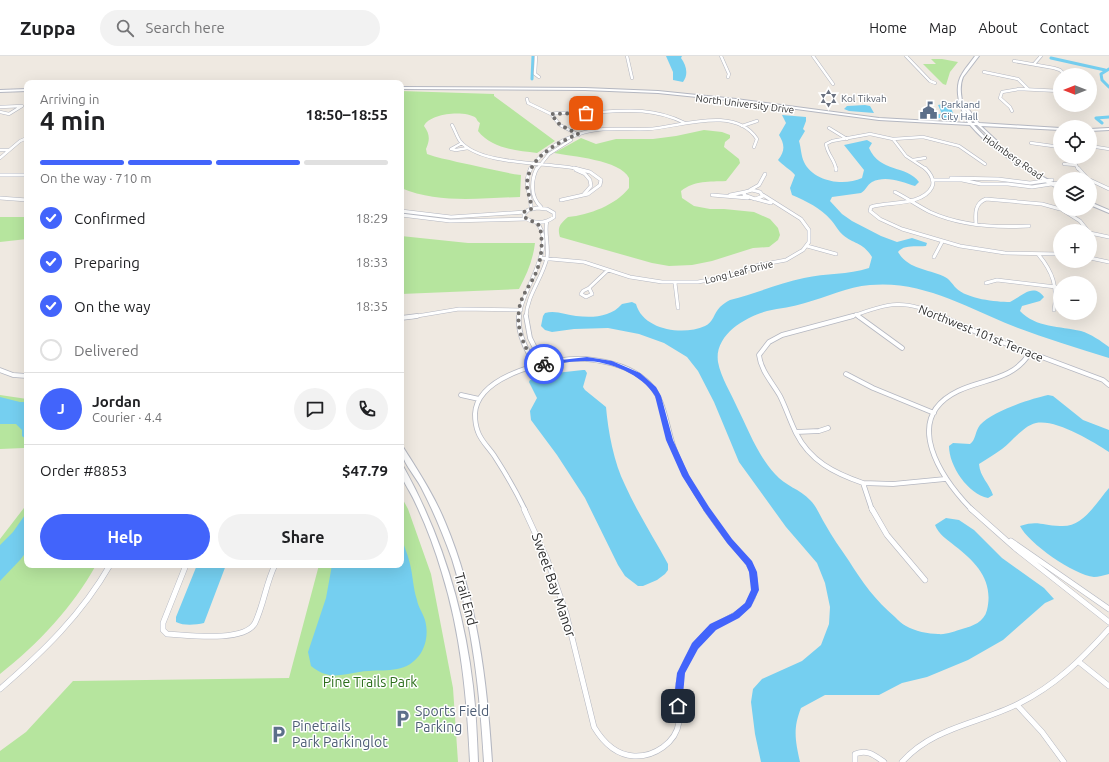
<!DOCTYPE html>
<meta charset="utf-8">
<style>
:root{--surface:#fff;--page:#f2f2f2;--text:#202124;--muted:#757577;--line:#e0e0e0;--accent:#4264fb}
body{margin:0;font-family:Ubuntu,sans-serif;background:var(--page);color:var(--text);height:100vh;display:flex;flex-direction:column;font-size:15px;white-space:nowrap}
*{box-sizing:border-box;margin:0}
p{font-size:13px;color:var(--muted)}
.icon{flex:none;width:22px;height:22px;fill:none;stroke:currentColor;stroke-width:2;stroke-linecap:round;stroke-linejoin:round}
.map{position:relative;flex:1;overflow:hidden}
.sheet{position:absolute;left:24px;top:24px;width:380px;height:488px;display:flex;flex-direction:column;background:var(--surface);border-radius:8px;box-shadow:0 4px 16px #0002}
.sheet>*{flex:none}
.needle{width:26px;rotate:270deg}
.tools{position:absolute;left:1053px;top:12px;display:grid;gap:8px}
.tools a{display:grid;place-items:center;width:44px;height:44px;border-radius:50%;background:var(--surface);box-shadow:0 4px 16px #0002;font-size:20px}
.pin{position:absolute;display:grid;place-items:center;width:34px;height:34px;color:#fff;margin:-17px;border-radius:8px;box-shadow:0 2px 6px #0006}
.courier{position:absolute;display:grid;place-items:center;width:40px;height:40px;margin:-20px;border:3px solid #4264fb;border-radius:50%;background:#fff;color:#222;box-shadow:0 1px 5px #0007}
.head em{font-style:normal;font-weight:700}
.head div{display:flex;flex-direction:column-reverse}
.head{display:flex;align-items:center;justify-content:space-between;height:68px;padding:0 16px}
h1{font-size:26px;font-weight:700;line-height:30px}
.bar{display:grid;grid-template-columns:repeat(4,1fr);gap:6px 4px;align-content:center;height:48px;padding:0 16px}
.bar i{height:5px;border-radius:3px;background:var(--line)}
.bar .selected{background:var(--accent)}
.bar p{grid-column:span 4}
.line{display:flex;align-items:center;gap:10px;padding:0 16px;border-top:1px solid var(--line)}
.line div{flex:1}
.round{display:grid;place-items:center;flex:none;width:42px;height:42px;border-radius:21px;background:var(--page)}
ol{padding:0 16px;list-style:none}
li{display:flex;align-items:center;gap:12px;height:44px}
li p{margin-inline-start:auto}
li .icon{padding:4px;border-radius:50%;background:var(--accent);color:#fff;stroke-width:4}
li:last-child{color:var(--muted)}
li i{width:22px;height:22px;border:2px solid var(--line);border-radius:50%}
.primary-button{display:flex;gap:8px;margin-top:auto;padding:8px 16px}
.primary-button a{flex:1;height:46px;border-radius:24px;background:var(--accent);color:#fff;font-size:16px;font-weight:700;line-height:46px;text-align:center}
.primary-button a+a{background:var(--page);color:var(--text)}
header{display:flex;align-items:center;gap:24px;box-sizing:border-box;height:56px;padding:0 20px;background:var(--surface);border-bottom:1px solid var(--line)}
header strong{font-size:19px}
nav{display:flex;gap:22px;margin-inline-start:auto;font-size:14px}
.search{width:280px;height:36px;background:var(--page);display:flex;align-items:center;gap:10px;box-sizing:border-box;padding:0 14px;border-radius:22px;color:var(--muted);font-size:15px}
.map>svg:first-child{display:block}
.green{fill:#b6e59e}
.water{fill:#75cff0}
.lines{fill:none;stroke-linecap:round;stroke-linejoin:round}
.canal{stroke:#75cff0;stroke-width:3}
.street-far3-casing{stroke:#b4b7c1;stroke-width:3.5}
.street-far2-casing{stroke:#b4b7c1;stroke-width:4}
.street-far1-casing{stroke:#b4b7c1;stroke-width:5.5}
.street-casing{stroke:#b4b7c1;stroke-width:6}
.secondary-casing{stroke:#b4b7c1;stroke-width:2}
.street-far3{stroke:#fff;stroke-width:2.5}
.street-far2{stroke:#fff;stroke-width:3}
.street-far1{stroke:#fff;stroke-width:4}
.street{stroke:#fff;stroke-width:5}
.secondary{fill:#fff;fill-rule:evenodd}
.route{fill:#4264fb}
.done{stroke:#726f6d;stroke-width:4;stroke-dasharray:0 7.2}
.labels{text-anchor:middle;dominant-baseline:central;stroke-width:3;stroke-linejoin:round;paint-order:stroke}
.far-worship-label{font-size:10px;fill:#5b616d;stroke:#fff;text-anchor:start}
.far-street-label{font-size:10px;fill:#2e2e2e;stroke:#fff}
.far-service-label{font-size:10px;fill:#4e5e75;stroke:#fff;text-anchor:start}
.street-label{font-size:12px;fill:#2e2e2e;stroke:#fff}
.near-street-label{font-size:14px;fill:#2e2e2e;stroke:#fff}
.near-park-label{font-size:14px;fill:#2c6e1b;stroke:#fff}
.near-service-label{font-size:14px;fill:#4e5e75;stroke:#fff;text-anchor:start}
</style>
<header>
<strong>Zuppa</strong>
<div class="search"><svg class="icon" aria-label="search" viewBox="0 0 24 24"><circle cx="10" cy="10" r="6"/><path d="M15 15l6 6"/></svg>Search here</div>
<nav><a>Home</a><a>Map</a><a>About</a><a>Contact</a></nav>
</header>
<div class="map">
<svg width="1109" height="706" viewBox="0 0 1109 706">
<rect width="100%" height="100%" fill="#efe9e1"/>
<!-- green -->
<path class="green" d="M931 3H942L958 6 950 16 946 29 943 28 923 8H936Z
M401 35 494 38V40L555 85 537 97C516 94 492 93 478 75L480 67C478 66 477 64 476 62 465 54 430 57 424 70 430 78 430 84 426 93L427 98C437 102 447 103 457 106 479 110 499 116 521 119L520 141C480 142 439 148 401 132Z
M704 74 722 76 730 79V82L725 86 724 91 739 103 740 107 726 125C709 126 695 124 681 135L682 142 694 150 710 153H724L754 156 770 163 778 172 780 179 778 184 769 191 753 192 712 205 692 209 669 210 652 207 560 181C557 171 560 168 568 161 589 159 616 149 629 132 629 129 629 125 629 122 621 104 570 100 554 97L581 82 596 88 616 83H653L676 80Z
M0 161H27V183L0 186Z
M401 180 468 187H535C533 204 527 218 519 233L401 238Z
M0 339 27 343V394L24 392 0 393Z
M401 440 408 453 431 518 453 632 458 706H0V695L26 676 73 625 289 622 319 509H401Z
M27 448V509H96C73 551 38 588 0 618V483Z"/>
<!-- water -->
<path class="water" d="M666 0H682L681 2C686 9 689 18 683 26L673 24V16Z
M943 48 951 52 955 62H931L921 59 942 58 938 49Z
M865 49 870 50 874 57 849 55 844 53 847 50Z
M782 59 806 61V65L803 73 805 75 799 85C801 91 801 100 804 106 813 125 843 131 862 122L864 114 844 89 867 84 872 87 869 92C880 117 907 109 919 126L915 130C902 126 886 119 872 126 867 129 866 134 861 137L832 141 830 145 842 158 852 165 881 180 897 186 912 182 927 187 926 190C917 191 904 188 898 196 908 213 927 213 943 220 950 223 952 228 956 232 967 243 996 246 1010 246 1021 241 1033 226 1044 241L1040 245 1022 250 1020 255C1036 272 1060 270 1081 275 1091 278 1101 285 1109 291V302C1077 292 1044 282 1013 270 966 251 922 224 870 229 847 231 827 241 805 247 793 251 780 252 767 255 745 261 714 279 718 306 721 322 731 337 737 351 748 373 758 400 775 418 785 430 800 433 810 444 817 451 820 460 825 468 832 481 841 493 849 505 862 526 876 545 895 561 898 564 902 568 906 570 914 575 929 578 938 578 946 579 955 575 962 573 973 570 984 566 987 554 994 525 976 506 955 490 947 483 939 479 935 469L946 462 959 464 974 474 1002 502 1044 532 1054 543 1045 547 1003 584 968 604 927 621 902 627 879 639H825L801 652C793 672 795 684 800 706H761L755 678 751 646 753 633 762 623 802 605 821 589 829 568 830 551 825 527 817 507 786 471 739 406 714 346 698 315 687 301 664 287 639 278 608 272 574 273 552 276 545 274 541 270 543 260 545 257C556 254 566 259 576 260 593 262 611 261 622 248L632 246 636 248C643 274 683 280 705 270 713 267 714 257 720 251 723 248 726 246 730 244 755 238 779 227 804 222 826 217 848 219 869 212L872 201C863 186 853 188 843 179 838 175 835 168 831 164 821 152 806 145 792 139L790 132 795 119C790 113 782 109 778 104 785 95 785 89 779 79L786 67Z
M583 314H585L587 317 583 331 585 334 606 351C608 375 614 407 625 429 637 456 654 482 668 508V514L665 518 657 524 643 530H638L625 520 618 509 585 442 557 399 531 364 530 355 537 342 529 326 530 324 556 317Z
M1048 339 1053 340 1083 364 1109 374V396C1092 385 1056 363 1036 367 1023 370 1013 385 1002 393 995 398 987 403 979 408 980 421 989 427 993 439L988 442C968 438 949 410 949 390L953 387 970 388C976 384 975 375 980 369 993 355 1030 343 1048 339Z
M0 341 20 346H27V384L22 380V374L16 368H0Z
M1109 432V518C1104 519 1098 521 1094 521 1074 519 1028 487 1020 470 1039 464 1042 470 1060 470 1083 472 1095 448 1109 432Z
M27 456V495L20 504 0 525V489L13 476Z
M401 479C403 489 408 498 410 508 413 520 413 532 417 544 418 551 423 557 425 564 431 586 420 609 397 613 388 615 378 614 369 615 345 616 332 627 311 610L308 596 326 542 332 509H401Z
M197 509H226L204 567C195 569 184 570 176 566V561Z"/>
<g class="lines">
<!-- canal -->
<path class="canal" d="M1051 2 1105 14
M1109 13 1101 18 1102 24 1109 31
M532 23 533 0
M1102 67 1096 62 1109 61"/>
<defs>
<path id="street-far3" d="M536 0 535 18 539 21
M627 0 632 22
M721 0 729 18 728 21
M813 0 833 28
M906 0 930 25 935 27
M1014 5 1054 12 1060 14 1065 19
M1034 8 1041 0
M984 16 1018 23 1028 33
M527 43 528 47 551 58 560 69 579 79
M0 51 22 50 9 58 0 56
M1012 55 1010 51 1000 42 1002 36 1019 33 1060 35
M551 58C562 56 574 58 585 57 622 55 650 50 685 67
M452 69C455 74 457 81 460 85 480 110 549 106 578 113
M742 70 757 65
M829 72 847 83
M893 83 906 100 926 113
M462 87 451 93 456 94 468 92
M1031 87 1060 91
M1090 90 1109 93
M0 94H9
M1072 101 1078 113
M0 102 20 85 27 82
M913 104 925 102
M1064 108 1076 109
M530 113C541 96 560 84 579 78 601 70 625 74 648 73 680 71 735 49 757 83L754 91
M537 113 549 98 571 84
M836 113C835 104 827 98 826 88L832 85 870 78 893 83 923 81 959 90 985 108"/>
<path id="street-far2" d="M531 112C522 129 532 137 531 153
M537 112C531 124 530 141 541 151
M836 112V114
M925 112C930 117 935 124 932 131 923 149 891 146 874 150L871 151 870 155 880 163 902 173 960 190 1005 197 1060 198
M1078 112 1088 123
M576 114 585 118 590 124 591 130 584 138
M0 119H27
M951 122 998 123 1030 127 1052 124
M932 124H962L981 128H1008L1032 131 1058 127
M1090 124 1109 133
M750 134 759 129 765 118
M752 134 760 136 763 140 755 143 744 139 745 136Z
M895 136C907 142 918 150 930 156 961 170 995 172 1029 170
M712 139 748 142
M730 139 745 136
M0 142 27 144
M756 143 771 147
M561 144 588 138 600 129 601 124 590 116 574 112
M537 152 547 153 554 157V161C545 168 533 168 524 161V158L528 154Z
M1061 153 1080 165 1088 175
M401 155 451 161 525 156
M401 159 450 165 526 163
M976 168C975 157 975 147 986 143L1042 148 1060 153
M1090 177 1109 181
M807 190 836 198
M1038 198C1053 216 1058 231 1054 254
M934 201 942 186
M540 202 584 206 630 221 662 226H698L729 220 759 209 786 204 803 194 809 186V174L801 163 763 139
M1090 202 1109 206
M675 227 678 252
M986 227 997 224 1056 231
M589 232 592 238 586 241 581 238 583 235Z
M589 232 608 214
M856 258 859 261
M411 261 459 253 521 254
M519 261C520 236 559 189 536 166
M526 261C527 239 542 223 547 202 549 190 544 175 547 165
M850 261C890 247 903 242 943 261"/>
<path id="street-far1" d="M519 260C517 278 527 295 536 310
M526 260 530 282 543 308
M853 260 782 279 769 286 759 299C761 315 772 326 780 340 786 352 790 365 796 377 810 405 834 417 863 427L872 454
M858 260 902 292
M941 260 983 279 1103 324 1109 329
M401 262 417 260
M0 314 13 319 27 320
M846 318 873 332 934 357
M461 339 479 343
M796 376 819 375 828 372
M863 427 893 428 945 423
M525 454C516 435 506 418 495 401 490 393 481 385 478 376 476 371 475 363 475 358 477 318 555 301 586 303 607 305 629 310 645 324 666 341 666 372 675 395 683 416 694 435 707 454
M972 454C942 423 900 363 958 335 983 323 1013 324 1029 298"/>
<path id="street" d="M524 453 547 503 566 557 594 671C603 686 616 699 634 700 654 701 676 687 679 666 681 654 677 642 678 630 680 617 686 604 693 593 699 585 705 577 713 571 730 560 754 555 755 531 756 511 743 501 731 487 722 476 714 464 706 453
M872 453 887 479 925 524
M971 453 1015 492 1109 566
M1011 485 1109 553
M186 509 163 567V574L167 578C187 579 244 587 255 567 264 548 266 527 275 509
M1079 606 1109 630
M0 633C43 596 82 558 110 509
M1017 649 1042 676 1064 706
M855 706V698C867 693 874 699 884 706
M902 706C933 671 978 668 1018 648 1056 629 1081 604 1109 573"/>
<path id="secondary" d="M975 0H979L963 21C959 31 961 42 964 52L967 51 979 67 1060 72V74L981 70 996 84 997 85 995 86 977 69H974C997 96 1030 114 1060 130V133C1051 130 1042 124 1033 118 1010 104 988 90 970 69L879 64 736 45 658 37 585 34 401 33V31L585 32 658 35 736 43 879 62 968 67C960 54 953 32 962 18 966 11 971 6 975 0ZM965 53 975 67H972Z
M27 33V35L0 36V34Z
M1109 72V74L1090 75V73Z
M1090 146 1109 154V157L1090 149Z
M401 391H403C418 415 434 439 445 466 477 542 487 624 492 706H484C480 638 473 569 452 503 443 478 433 454 421 431 414 418 401 405 401 391Z
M401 410H403C441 478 464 553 473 630 476 655 477 681 478 706H470C467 642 461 578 442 517 435 493 426 469 415 446 411 437 404 427 401 419 400 416 401 412 401 410Z"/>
</defs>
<!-- street-far3 casing -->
<use href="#street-far3" class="street-far3-casing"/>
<!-- street-far2 casing -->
<use href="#street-far2" class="street-far2-casing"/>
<!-- street-far1 casing -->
<use href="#street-far1" class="street-far1-casing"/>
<!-- street casing -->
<use href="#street" class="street-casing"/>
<!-- secondary casing -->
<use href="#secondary" class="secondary-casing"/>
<!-- street-far3 -->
<use href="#street-far3" class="street-far3"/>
<!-- street-far2 -->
<use href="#street-far2" class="street-far2"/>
<!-- street-far1 -->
<use href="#street-far1" class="street-far1"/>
<!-- street -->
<use href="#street" class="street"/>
<!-- secondary -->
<use href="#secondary" class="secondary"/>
</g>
<!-- route -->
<path class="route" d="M587 301 612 305 640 317 656 331 661 340 673 384 689 419 709 451 732 483 752 505 757 516 759 534 751 551 739 562 716 574 698 593 685 617 682 650 681 653 678 654 674 653 673 650 677 617 692 587 710 568 733 557 745 547 751 534 749 516 746 509 727 487 704 455 682 420 666 384 655 340C642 318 609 305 585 305 571 305 557 308 544 310L541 308 544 306Z"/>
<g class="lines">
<!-- done -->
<path class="done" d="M544 308 536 310C526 293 516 276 519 255 520 241 529 231 535 219 542 203 543 187 540 171 536 164 528 166 524 160V156L531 153V150C531 143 527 136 527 129 527 102 557 87 578 78L560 69 551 58 586 57"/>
</g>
<!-- icons -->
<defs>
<symbol id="synagogue-bare" viewBox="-9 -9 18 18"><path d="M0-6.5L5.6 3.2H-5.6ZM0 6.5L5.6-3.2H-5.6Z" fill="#6b7280" stroke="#fff" stroke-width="2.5" paint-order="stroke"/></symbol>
<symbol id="civic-bare" viewBox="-9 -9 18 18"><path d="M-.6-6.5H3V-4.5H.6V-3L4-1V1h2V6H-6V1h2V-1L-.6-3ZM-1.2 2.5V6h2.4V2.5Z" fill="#5c6f8a" stroke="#fff" stroke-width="2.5" paint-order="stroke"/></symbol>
<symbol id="parking-bare" viewBox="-9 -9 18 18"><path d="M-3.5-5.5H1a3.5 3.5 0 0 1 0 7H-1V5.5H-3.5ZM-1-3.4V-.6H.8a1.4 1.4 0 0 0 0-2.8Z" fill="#5c6f8a" stroke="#fff" stroke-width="2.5" paint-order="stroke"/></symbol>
</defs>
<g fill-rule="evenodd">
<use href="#synagogue-bare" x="816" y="30" width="25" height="25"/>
<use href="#civic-bare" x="916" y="42" width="25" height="25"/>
<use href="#parking-bare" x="390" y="650" width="25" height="25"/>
<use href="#parking-bare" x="266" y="666" width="25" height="25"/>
</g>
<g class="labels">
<!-- far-worship labels -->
<g class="far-worship-label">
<text x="841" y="42">Kol Tikvah</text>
</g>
<!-- far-street labels -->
<g class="far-street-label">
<text transform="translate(745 48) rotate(7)">North University Drive</text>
<text transform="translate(1013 101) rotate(35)">Holmberg Road</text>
<text transform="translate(739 216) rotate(-14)">Long Leaf Drive</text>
</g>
<!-- far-service labels -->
<g class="far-service-label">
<text x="941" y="48">Parkland<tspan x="941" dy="12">City Hall</tspan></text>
</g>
<!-- street labels -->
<g class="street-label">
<text transform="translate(981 277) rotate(22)">Northwest 101st Terrace</text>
</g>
<!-- near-street labels -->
<g class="near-street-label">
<text transform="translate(554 529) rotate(71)">Sweet Bay Manor</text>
<text transform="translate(466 543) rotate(75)">Trail End</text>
</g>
<!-- near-park labels -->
<g class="near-park-label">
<text x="370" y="626">Pine Trails Park</text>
</g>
<!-- near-service labels -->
<g class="near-service-label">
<text x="415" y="655">Sports Field<tspan x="415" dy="16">Parking</tspan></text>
<text x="292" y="670">Pinetrails<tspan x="292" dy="16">Park Parkinglot</tspan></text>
</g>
</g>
</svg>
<div class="tools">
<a><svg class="needle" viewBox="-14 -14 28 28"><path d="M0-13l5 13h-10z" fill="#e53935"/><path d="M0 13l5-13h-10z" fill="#757577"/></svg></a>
<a><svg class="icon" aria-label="locate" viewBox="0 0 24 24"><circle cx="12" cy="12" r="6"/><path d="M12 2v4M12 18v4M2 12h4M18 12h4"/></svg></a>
<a><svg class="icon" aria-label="layers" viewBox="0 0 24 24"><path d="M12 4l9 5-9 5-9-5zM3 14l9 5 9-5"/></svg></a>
<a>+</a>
<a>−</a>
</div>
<div class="pin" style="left:586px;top:57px;background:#ea580c"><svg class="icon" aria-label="bag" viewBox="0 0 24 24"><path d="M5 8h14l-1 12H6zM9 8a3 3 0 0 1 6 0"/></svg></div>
<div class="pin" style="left:678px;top:650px;background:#1f2937"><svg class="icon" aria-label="home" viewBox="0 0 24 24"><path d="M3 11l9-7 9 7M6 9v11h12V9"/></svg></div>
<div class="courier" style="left:544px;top:308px"><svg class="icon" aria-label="bike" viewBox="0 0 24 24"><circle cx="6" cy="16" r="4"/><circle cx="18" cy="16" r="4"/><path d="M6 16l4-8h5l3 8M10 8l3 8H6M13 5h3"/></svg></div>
<section class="sheet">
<div class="head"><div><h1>4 min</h1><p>Arriving in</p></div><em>18:50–18:55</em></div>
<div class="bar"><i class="selected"></i><i class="selected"></i><i class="selected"></i><i></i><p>On the way · 710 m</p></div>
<ol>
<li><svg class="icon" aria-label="check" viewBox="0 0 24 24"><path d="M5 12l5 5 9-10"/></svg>Confirmed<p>18:29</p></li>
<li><svg class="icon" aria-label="check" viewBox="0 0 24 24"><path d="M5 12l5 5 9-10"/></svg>Preparing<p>18:33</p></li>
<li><svg class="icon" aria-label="check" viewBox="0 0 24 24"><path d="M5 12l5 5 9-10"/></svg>On the way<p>18:35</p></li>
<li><i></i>Delivered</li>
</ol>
<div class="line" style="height:72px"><b class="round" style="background:var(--accent);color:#fff">J</b><div><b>Jordan</b><p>Courier · 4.4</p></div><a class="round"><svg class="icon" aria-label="chat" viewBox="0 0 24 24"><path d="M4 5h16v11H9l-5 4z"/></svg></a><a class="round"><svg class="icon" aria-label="phone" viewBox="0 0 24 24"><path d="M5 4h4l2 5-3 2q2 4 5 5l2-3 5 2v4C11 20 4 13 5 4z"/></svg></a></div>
<div class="line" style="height:52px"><div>Order #8853</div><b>$47.79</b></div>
<div class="primary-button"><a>Help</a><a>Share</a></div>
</section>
</div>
